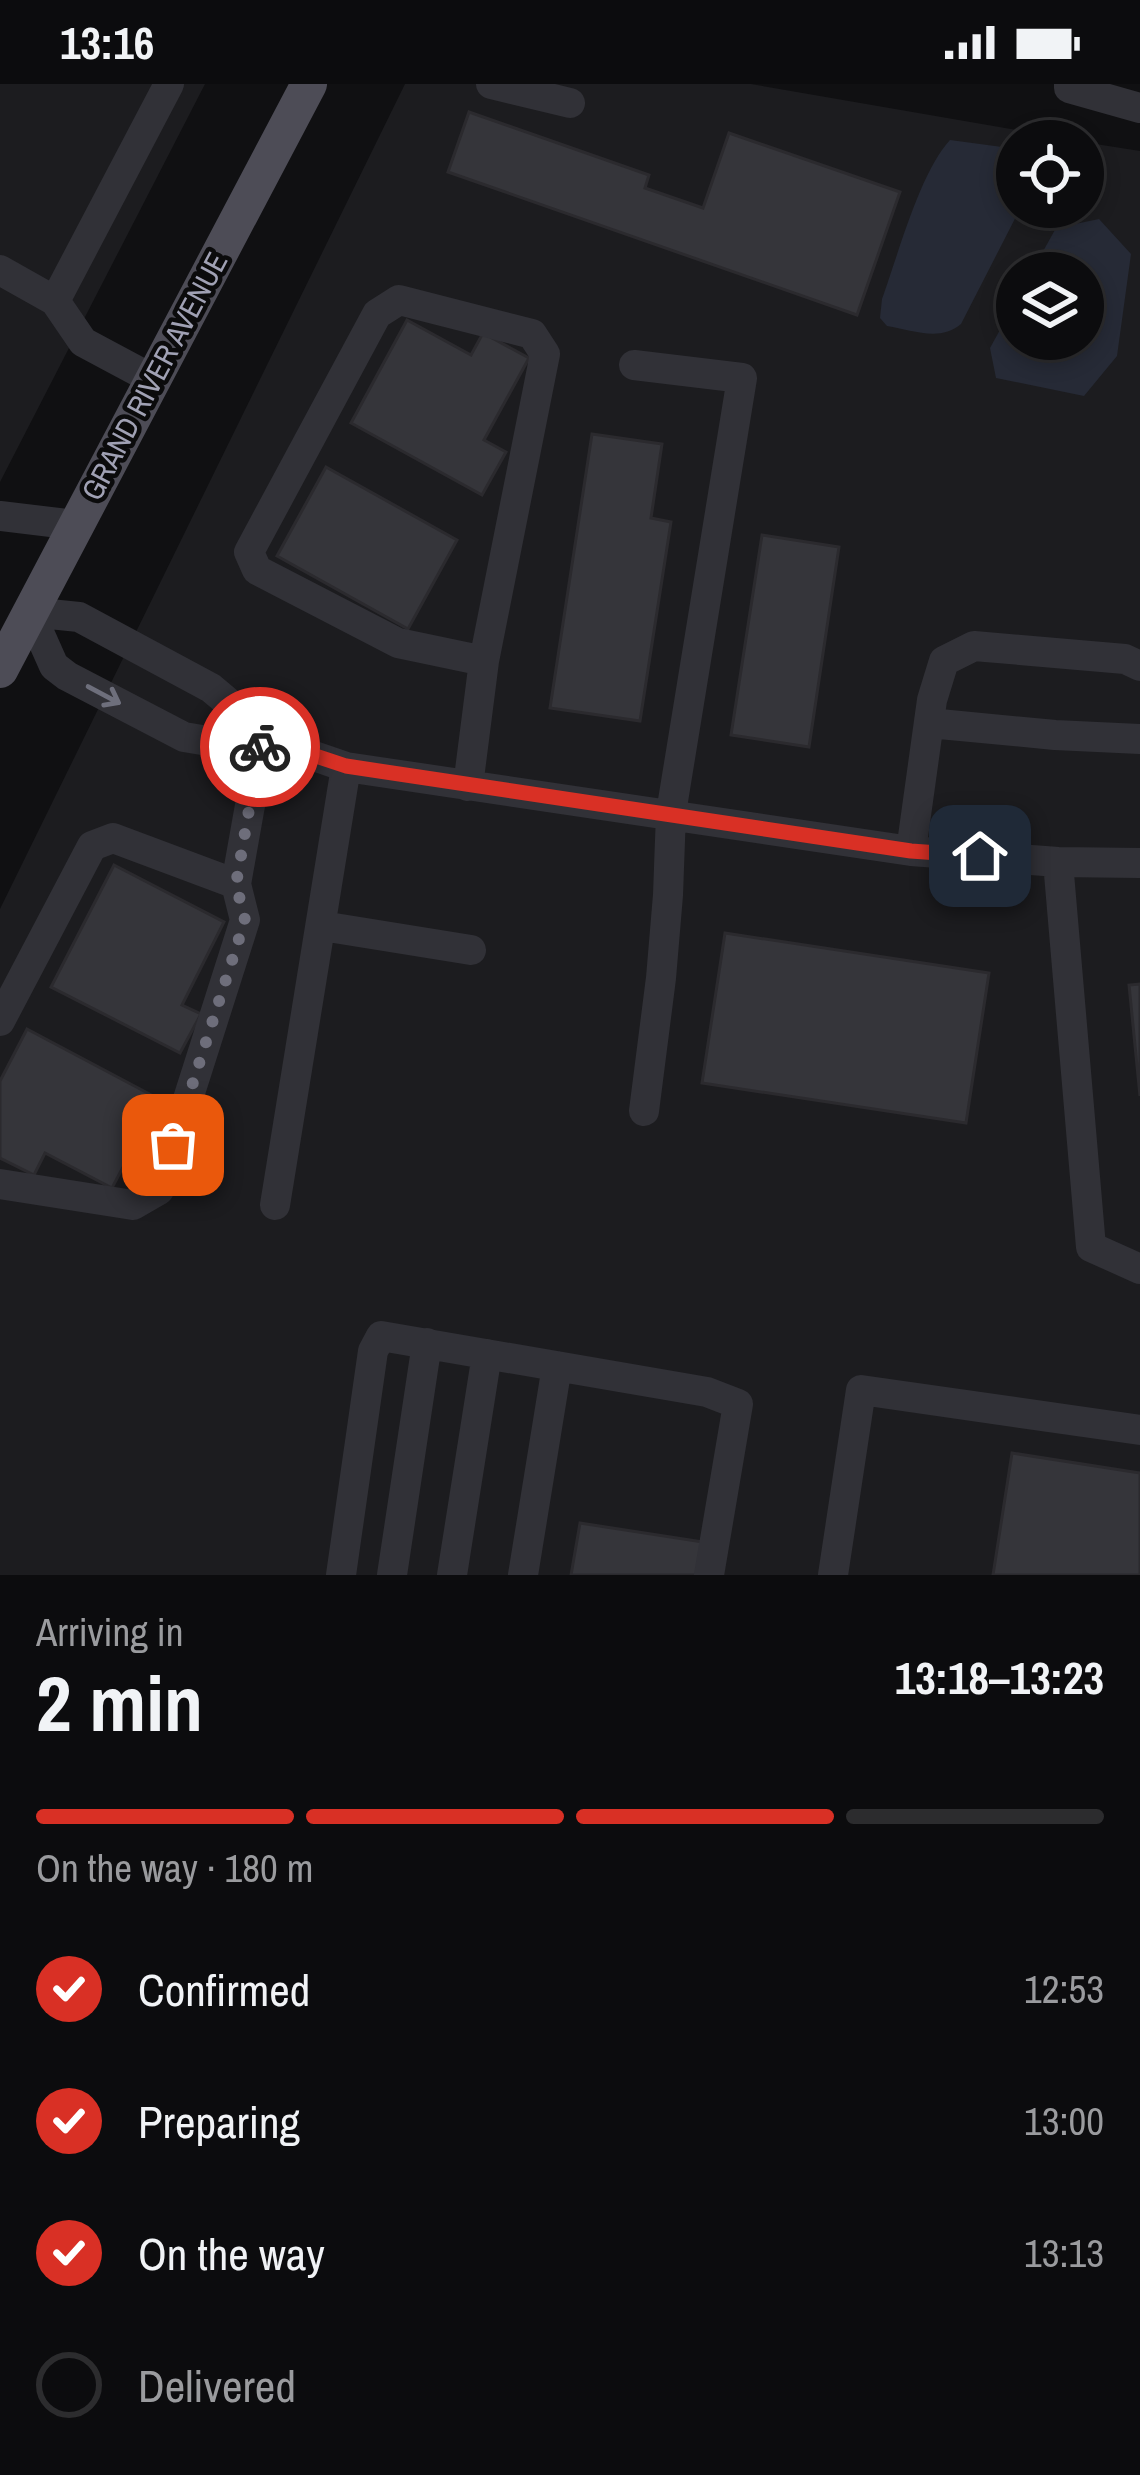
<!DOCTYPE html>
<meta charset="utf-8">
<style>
:root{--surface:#0c0c0e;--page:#151517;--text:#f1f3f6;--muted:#9a9b9e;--line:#2c2c2e;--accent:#d93025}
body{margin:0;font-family:"Archivo Narrow",sans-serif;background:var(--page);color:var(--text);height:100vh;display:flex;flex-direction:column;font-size:45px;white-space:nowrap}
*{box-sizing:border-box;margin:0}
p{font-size:39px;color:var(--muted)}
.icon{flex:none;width:66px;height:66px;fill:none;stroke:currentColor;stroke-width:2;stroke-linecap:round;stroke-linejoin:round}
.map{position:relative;height:1491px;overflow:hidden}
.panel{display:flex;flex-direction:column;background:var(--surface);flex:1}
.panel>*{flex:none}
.controls{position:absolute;left:996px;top:36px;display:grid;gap:24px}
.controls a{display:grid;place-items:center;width:108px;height:108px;border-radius:50%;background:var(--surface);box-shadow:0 6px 18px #0003,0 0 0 3px var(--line);font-size:60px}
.pin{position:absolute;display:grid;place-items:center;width:102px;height:102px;color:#fff;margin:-51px;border-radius:24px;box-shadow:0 6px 18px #0006}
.courier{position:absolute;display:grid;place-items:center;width:120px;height:120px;margin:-60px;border:9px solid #d93025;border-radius:50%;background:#fff;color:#222;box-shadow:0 3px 15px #0007}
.headline em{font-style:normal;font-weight:700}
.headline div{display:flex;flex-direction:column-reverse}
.headline{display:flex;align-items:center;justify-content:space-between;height:204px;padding:0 36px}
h1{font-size:78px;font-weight:700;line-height:90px}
.bar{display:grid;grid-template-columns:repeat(4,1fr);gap:18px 12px;align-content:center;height:144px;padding:0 36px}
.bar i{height:15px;border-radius:9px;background:var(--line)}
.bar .current{background:var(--accent)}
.bar p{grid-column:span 4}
ol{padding:0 36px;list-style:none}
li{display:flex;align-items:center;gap:36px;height:132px}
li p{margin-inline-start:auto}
li .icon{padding:12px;border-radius:50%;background:var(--accent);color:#fff;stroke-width:4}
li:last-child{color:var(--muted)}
li i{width:66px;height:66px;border:6px solid var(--line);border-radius:50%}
.status{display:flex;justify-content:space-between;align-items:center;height:84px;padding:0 60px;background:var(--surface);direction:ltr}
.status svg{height:33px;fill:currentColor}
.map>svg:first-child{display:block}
.built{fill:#1c1c1f;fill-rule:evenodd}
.water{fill:#262a36}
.building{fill:#35353a;stroke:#2b2a2e;stroke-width:3}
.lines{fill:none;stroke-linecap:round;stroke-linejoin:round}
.minor{stroke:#313137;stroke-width:30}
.major{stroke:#4d4c56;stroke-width:36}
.oneway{stroke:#6e6f7c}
.done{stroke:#6e6e7b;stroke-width:12;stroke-dasharray:0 21.6}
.route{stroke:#d93025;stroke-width:15}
.labels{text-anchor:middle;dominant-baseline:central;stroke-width:9;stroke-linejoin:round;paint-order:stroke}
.street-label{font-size:30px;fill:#a0a1b4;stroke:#0b0b0c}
</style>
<div class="status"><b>13:16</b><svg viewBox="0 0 49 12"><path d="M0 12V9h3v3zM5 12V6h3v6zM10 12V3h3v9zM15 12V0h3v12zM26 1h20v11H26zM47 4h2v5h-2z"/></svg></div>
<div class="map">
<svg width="1140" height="1491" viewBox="0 0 1140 1491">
<rect width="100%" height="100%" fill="#101012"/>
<!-- built -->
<path class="built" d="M0 0H205L0 398Z
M405 0H751L1080 57H1017V123H1083V58L1140 67V1491H0V825ZM1017 189H1083V255H1017Z"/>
<!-- water -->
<path class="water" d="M950 56 1017 65V123H1021L961 240C940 258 912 246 887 242L880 234 882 215C898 171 920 88 950 56Z
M1099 135 1131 170 1117 272 1084 312 996 294 990 264 1017 215V255H1083V189H1031L1056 144Z"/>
<!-- building -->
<path class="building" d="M469 28 649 91 645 104 703 124 729 49 900 108 857 231 448 88Z
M407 236 471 271 483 249 529 274 484 356 506 368 482 411 351 339Z
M592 350 662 360 651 434 671 438 640 637 550 624Z
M326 383 457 456 408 545 277 472Z
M762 451 839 463 809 663 731 651Z
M114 781 224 838 182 921 201 930 180 969 51 903Z
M725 849 989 889 966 1039 702 999Z
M1140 900V1012L1129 901Z
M27 945 159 1015 112 1104 45 1069 34 1091 0 1074V997Z
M1012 1369 1140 1389V1491H993Z
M580 1439 703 1458 698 1491H571Z"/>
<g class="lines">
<!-- minor -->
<path class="minor" d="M491 0 570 19
M1069 0V4L1140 24
M0 186 55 217 169 0
M55 217 83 258 154 296
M634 281 742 294 671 729 668 811 661 894 644 1027
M0 432 76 441
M929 639 1055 651 1140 655
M241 647 230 620 211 604 79 533 30 528 54 582 67 592 184 653 208 657 241 647 346 683 911 767 1058 778 1140 779
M468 702 484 577 398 559 257 486 249 468 377 230 399 216 532 250 545 270 484 577
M911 767 932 616 944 577 974 562 1125 575 1140 582
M1058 778 1091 1163 1140 1185
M322 842 471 866
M0 937 92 762 113 754 236 800
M0 1100 133 1121 159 1106 245 836 236 800 262 654
M275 1121 346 683
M341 1491 373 1267 381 1252 707 1308 738 1320 709 1491
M392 1491 427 1259
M452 1491 487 1270
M523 1491 557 1282
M833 1491 861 1306 1140 1346"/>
<!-- major -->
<path class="major" d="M0 586 309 0"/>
</g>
<!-- one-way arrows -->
<defs><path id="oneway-shaft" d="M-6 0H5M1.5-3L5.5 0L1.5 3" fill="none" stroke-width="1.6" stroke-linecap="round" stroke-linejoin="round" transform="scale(3)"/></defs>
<use class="oneway" href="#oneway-shaft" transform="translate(104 611) rotate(28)"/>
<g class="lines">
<!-- done -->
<path class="done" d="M173 1061 245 836 236 800 260 663"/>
<!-- route -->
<path class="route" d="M260 663 262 654 346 682 911 767 980 772"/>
</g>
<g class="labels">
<!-- street labels -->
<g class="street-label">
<text transform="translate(154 292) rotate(-62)">GRAND RIVER AVENUE</text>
</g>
</g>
</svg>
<div class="controls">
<a><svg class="icon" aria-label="locate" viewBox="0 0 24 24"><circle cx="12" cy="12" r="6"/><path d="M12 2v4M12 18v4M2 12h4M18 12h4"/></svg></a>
<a><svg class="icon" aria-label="layers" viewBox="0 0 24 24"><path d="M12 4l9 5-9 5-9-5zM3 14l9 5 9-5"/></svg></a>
</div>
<div class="pin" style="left:173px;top:1061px;background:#ea580c"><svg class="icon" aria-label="bag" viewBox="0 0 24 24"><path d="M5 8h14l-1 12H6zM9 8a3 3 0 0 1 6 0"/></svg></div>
<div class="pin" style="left:980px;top:772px;background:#1f2937"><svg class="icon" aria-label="home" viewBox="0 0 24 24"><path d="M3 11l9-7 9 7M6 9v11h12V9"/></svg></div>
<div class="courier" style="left:260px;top:663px"><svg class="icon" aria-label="bike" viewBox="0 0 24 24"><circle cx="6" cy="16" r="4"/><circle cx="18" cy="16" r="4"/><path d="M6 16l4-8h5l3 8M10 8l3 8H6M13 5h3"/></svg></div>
</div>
<section class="panel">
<div class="headline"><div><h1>2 min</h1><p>Arriving in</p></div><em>13:18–13:23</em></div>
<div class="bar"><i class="current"></i><i class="current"></i><i class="current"></i><i></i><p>On the way · 180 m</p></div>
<ol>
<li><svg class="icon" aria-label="check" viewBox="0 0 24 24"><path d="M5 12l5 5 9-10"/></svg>Confirmed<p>12:53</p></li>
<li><svg class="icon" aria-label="check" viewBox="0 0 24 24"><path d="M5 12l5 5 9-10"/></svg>Preparing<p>13:00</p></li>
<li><svg class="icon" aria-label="check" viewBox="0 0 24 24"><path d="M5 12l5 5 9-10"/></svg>On the way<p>13:13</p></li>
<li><i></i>Delivered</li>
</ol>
</section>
